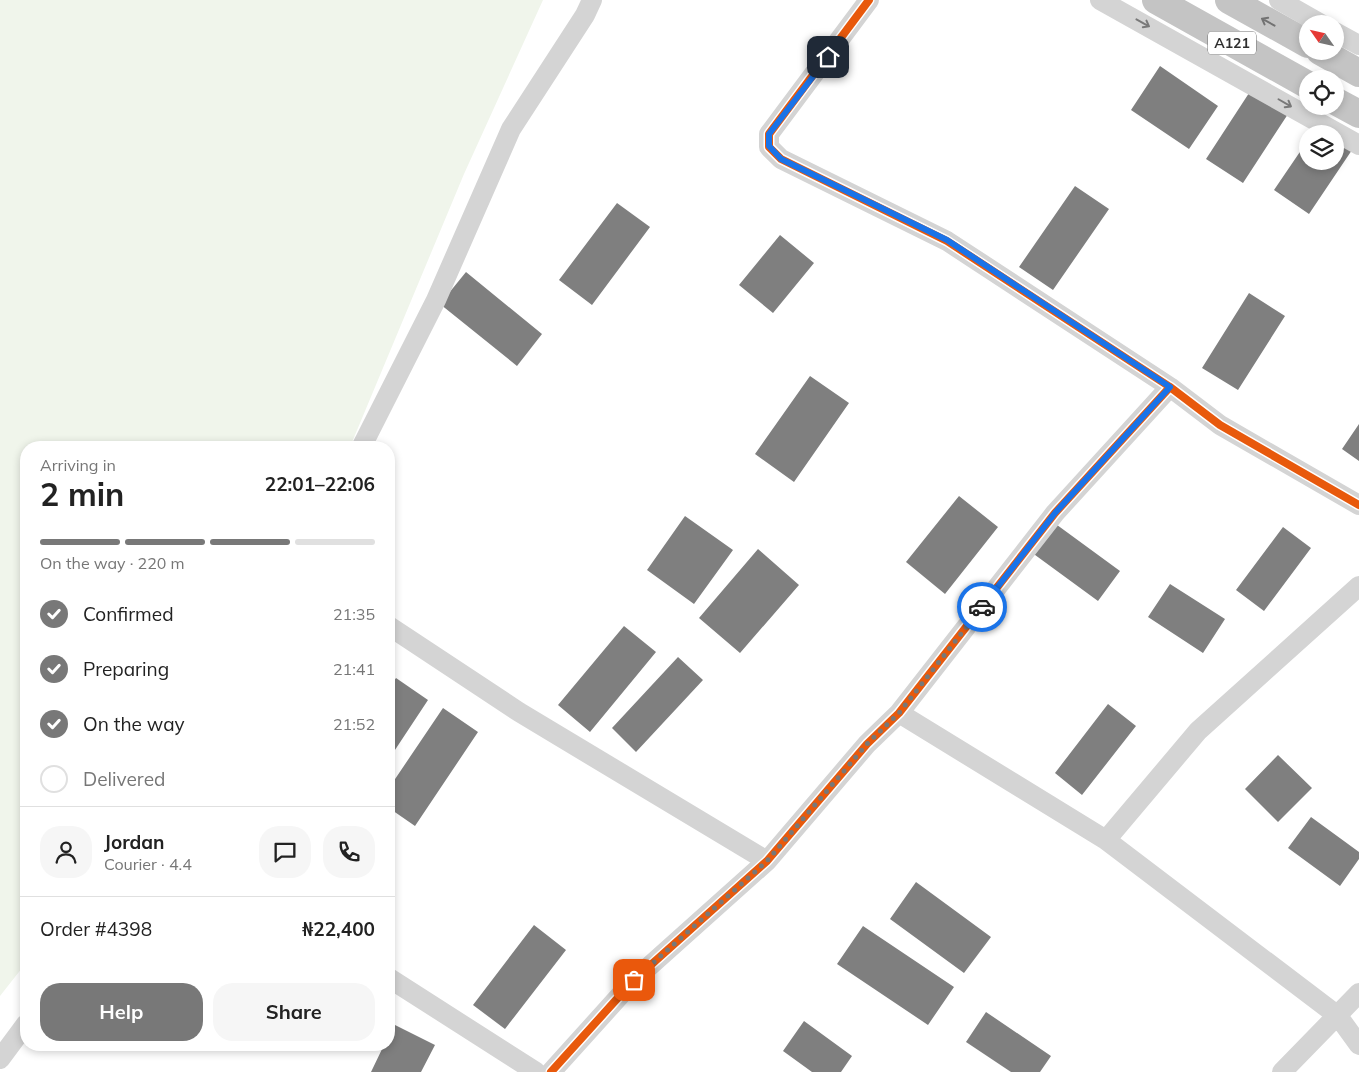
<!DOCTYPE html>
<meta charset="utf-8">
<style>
:root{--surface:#fff;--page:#f6f6f6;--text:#222;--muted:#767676;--line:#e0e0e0;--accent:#787878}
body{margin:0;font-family:Mulish,sans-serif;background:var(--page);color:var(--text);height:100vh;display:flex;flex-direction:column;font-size:19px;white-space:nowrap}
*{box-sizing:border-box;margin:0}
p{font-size:16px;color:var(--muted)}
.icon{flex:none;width:28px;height:28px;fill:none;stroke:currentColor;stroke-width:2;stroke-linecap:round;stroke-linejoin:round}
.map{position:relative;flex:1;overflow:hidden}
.side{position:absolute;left:20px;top:441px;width:375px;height:610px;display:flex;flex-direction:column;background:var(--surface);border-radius:20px;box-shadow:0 2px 8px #0003}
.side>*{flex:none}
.needle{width:32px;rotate:304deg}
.fabs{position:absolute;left:1299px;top:15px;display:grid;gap:10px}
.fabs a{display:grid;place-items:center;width:45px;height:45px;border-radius:50%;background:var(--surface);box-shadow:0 2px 8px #0003;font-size:25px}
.pin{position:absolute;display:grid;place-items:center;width:42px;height:42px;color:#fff;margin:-21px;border-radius:10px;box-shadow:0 2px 8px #0006}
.courier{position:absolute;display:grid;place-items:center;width:50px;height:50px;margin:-25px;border:4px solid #1a73e8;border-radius:50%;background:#fff;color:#222;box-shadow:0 1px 6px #0007}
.summary em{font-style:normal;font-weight:700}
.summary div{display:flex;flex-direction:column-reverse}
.summary{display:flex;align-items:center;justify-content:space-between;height:85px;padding:0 20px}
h1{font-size:32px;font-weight:700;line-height:38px}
.bar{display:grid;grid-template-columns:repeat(4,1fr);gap:8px 5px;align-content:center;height:60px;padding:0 20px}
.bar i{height:6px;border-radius:4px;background:var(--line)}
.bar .current{background:var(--accent)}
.bar p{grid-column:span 4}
.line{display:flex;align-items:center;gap:12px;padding:0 20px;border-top:1px solid var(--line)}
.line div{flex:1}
.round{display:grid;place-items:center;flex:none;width:52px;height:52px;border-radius:20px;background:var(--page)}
ol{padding:0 20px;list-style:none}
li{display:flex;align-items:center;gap:15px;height:55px}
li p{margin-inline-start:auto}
li .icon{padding:5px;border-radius:50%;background:var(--accent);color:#fff;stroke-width:4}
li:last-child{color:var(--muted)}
li i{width:28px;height:28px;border:2px solid var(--line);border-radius:50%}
.button{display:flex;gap:10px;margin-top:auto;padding:10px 20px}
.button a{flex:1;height:58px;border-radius:20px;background:var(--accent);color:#fff;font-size:20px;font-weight:700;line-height:58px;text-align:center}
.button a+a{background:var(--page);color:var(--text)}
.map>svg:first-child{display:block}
.green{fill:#f0f5eb}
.building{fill:#7f7f7f}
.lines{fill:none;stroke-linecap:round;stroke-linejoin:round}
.minor{stroke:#d4d4d4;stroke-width:20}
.trunk{stroke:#c4c4c4;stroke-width:28}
.cycleway-casing{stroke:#fff;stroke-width:11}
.cycleway{stroke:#e8590c;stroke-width:8}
.oneway{stroke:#727272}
.oneway2{stroke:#797979}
.done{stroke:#787878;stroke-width:5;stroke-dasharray:0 9}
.route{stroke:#1a73e8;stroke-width:6}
.labels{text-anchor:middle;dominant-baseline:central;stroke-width:5;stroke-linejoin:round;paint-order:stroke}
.shield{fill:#fff;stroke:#6d6d6d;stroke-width:1}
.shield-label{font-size:14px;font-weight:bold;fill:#2f2f2f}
</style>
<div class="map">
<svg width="1359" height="1072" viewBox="0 0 1359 1072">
<rect width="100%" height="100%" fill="#fff"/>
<!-- green -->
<path class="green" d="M0 0H543L464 174 350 447 26 448V963L0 996Z"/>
<!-- building -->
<path class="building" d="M1160 66 1218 106 1189 149 1131 110Z
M1251 90 1288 114 1243 183 1206 159Z
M1335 134 1354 147 1309 214 1274 190 1308 140V161H1335Z
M1075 186 1109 209 1053 290 1019 267Z
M617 203 650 227 592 305 559 280Z
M780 235 814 263 773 313 739 285Z
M466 272 542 334 517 366 440 304Z
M1249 293 1285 316 1238 390 1202 368Z
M810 376 849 403 794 482 755 454Z
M1359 424V461L1342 449Z
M959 496 998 527 945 594 906 562Z
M685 516 733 550 694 604 647 570Z
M1053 522 1120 571 1098 601 1031 552Z
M1283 527 1311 548 1264 611 1236 590Z
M758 549 799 585 740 653 699 618Z
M1170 584 1225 619 1203 653 1148 617Z
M624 626 656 652 590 732 558 705Z
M678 657 703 680 636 752 612 728Z
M396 678 428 700 389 759V688Z
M1108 704 1136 726 1082 795 1055 773Z
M443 708 478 732 415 826 389 808V788Z
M1278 755 1312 788 1278 822 1245 789Z
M1311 817 1359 852V859L1340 886 1288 848Z
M916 882 991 937 964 973 890 919Z
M534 925 566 950 505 1029 473 1005Z
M863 926 954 987 928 1025 837 964Z
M986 1012 1051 1056 1040 1072H1011L966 1042Z
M804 1021 852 1056 841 1072H812L783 1051Z
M395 1025 435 1045 421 1072H371L384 1045H389V1037Z"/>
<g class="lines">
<!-- minor -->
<path class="minor" d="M869 0 769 134V147L781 159 947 241 1170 387 1220 425 1359 505
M1100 0 1359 145
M1279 0 1321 24
M1335 32 1359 45
M361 448 436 300 511 129 585 15 592 0
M389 626 519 712 767 861
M899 713 1106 840 1338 1016 1359 1045
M1106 840 1198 731 1359 586
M389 978 536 1072
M0 1059 26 1024
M551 1072 634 980 767 861 867 744 899 713 1055 513 1170 387
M1282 1072 1359 993"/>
<!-- trunk -->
<path class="trunk" d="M1156 0 1308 85
M1229 0 1308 44
M1320 51 1359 73
M1335 101 1359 114"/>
<defs>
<path id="cycleway" d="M869 0 769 134V147L781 159 947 241 1170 387 1220 425 1359 505
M551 1072 634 980 767 861 867 744 899 713 1055 513 1170 387"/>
</defs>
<!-- cycleway casing -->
<use href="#cycleway" class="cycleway-casing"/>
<!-- cycleway -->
<use href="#cycleway" class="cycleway"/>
</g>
<!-- one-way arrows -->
<defs><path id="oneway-shaft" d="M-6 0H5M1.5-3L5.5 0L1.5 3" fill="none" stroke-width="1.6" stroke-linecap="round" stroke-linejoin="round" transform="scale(1.25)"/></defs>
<use class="oneway" href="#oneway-shaft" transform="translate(1268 22) rotate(-151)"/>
<g class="oneway2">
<use href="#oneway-shaft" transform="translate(1143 23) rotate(29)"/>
<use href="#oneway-shaft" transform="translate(1285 103) rotate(30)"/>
</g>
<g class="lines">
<!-- done -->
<path class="done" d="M634 980 767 861 867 744 899 713 982 607"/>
<!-- route -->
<path class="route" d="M828 57 769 134V146L781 159 947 240 1170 387 1055 513 982 607"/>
</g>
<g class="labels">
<!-- shield labels -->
<rect class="shield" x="1208" y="31.5" width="48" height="23" rx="4"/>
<g class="shield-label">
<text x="1232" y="43">A121</text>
</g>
</g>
</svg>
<div class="fabs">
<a><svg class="needle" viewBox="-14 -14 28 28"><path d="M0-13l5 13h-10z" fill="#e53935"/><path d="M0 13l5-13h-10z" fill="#767676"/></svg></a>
<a><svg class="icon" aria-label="locate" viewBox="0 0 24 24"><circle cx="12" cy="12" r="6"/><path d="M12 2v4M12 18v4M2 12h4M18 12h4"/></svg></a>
<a><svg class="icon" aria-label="layers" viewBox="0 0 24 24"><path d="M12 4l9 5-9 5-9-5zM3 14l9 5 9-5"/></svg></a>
</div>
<div class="pin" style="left:634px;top:980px;background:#ea580c"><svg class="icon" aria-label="bag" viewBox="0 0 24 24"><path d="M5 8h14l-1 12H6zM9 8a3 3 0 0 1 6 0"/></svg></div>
<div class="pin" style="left:828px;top:57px;background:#1f2937"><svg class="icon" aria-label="home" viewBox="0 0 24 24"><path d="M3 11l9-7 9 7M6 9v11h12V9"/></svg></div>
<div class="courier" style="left:982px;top:607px"><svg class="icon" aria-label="car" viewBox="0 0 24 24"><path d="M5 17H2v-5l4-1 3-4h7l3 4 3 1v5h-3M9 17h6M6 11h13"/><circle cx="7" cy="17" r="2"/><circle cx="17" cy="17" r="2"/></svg></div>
<section class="side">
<div class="summary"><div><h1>2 min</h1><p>Arriving in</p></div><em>22:01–22:06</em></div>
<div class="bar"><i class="current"></i><i class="current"></i><i class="current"></i><i></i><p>On the way · 220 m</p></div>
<ol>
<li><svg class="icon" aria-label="check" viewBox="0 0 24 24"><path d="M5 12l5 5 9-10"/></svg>Confirmed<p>21:35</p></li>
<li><svg class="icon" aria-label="check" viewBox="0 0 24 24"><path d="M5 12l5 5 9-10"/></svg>Preparing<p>21:41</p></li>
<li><svg class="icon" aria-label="check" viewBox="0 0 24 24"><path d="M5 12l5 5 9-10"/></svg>On the way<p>21:52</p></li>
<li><i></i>Delivered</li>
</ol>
<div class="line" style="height:90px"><a class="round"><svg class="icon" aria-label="person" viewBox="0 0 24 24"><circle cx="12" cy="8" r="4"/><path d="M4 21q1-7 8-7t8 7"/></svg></a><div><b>Jordan</b><p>Courier · 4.4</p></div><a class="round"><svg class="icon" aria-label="chat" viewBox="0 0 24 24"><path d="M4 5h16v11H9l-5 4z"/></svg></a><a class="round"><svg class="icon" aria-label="phone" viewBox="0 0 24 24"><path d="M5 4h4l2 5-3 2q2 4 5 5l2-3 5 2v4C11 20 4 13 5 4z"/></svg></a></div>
<div class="line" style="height:65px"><div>Order #4398</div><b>₦22,400</b></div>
<div class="button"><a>Help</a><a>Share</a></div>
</section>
</div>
